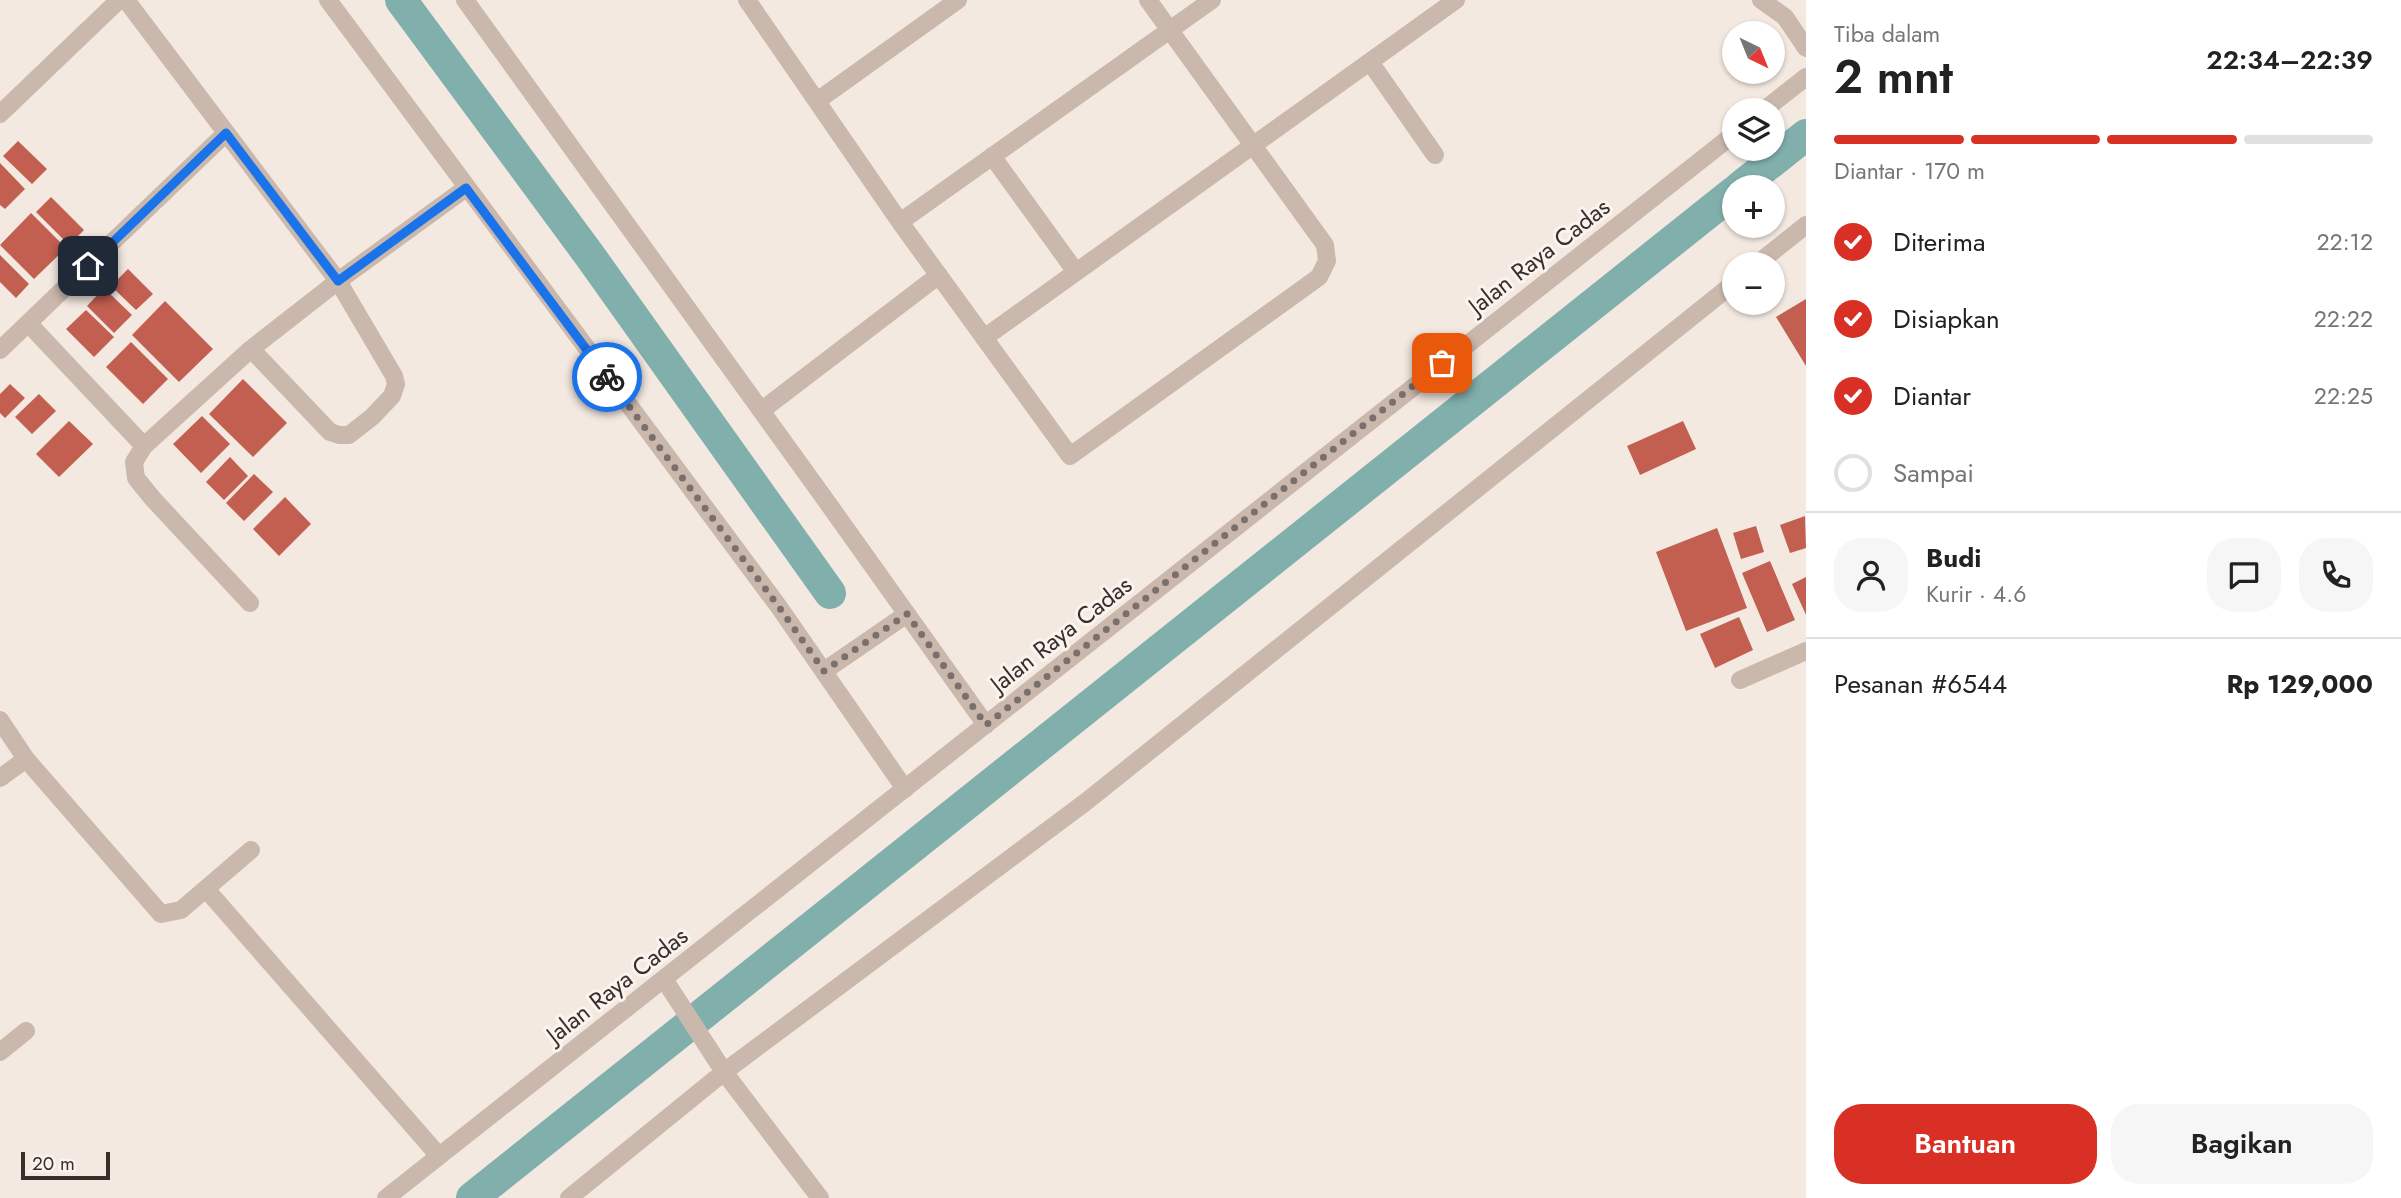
<!DOCTYPE html>
<html lang="id">
<meta charset="utf-8">
<style>
:root{--surface:#fff;--page:#f6f6f6;--text:#222;--muted:#767676;--line:#e0e0e0;--accent:#d93025}
body{margin:0;font-family:Jost,sans-serif;background:var(--page);color:var(--text);height:100vh;display:flex;flex-direction:column;font-size:26px;white-space:nowrap}
*{box-sizing:border-box;margin:0}
p{font-size:23px;color:var(--muted)}
.icon{flex:none;width:38px;height:38px;fill:none;stroke:currentColor;stroke-width:2;stroke-linecap:round;stroke-linejoin:round}
.map{position:relative;flex:1;overflow:hidden}
.drawer{display:flex;flex-direction:column;background:var(--surface);width:595px}
.drawer>*{flex:none}
.needle{width:46px;rotate:137deg}
.buttons{position:absolute;left:1722px;top:21px;display:grid;gap:14px}
.buttons a{display:grid;place-items:center;width:63px;height:63px;border-radius:50%;background:var(--surface);box-shadow:0 2px 5px #0004;font-size:35px}
.scale{position:absolute;left:21px;bottom:18px;width:89px;box-sizing:border-box;padding-left:7px;border:4px solid #3a2e2c;border-top:0;font-size:19px;line-height:24px;white-space:nowrap;color:#3a2e2c;-webkit-text-stroke:5px #faf3ee;paint-order:stroke}
.pin{position:absolute;display:grid;place-items:center;width:60px;height:60px;color:#fff;margin:-30px;border-radius:14px;box-shadow:0 4px 10px #0006}
.courier{position:absolute;display:grid;place-items:center;width:70px;height:70px;margin:-35px;border:5px solid #1a73e8;border-radius:50%;background:#fff;color:#222;box-shadow:0 2px 9px #0007}
.overview em{font-style:normal;font-weight:600}
.overview div{display:flex;flex-direction:column-reverse}
.overview{display:flex;align-items:center;justify-content:space-between;height:119px;padding:0 28px}
h1{font-size:46px;font-weight:600;line-height:52px}
.bar{display:grid;grid-template-columns:repeat(4,1fr);gap:10px 7px;align-content:center;height:84px;padding:0 28px}
.bar i{height:9px;border-radius:5px;background:var(--line)}
.bar .current{background:var(--accent)}
.bar p{grid-column:span 4}
.line{display:flex;align-items:center;gap:18px;padding:0 28px;border-top:2px solid var(--line)}
.line div{flex:1}
.round{display:grid;place-items:center;flex:none;width:74px;height:74px;border-radius:28px;background:var(--page)}
ol{padding:0 28px;list-style:none}
li{display:flex;align-items:center;gap:21px;height:77px}
li p{margin-inline-start:auto}
li .icon{padding:7px;border-radius:50%;background:var(--accent);color:#fff;stroke-width:4}
li:last-child{color:var(--muted)}
li i{width:38px;height:38px;border:4px solid var(--line);border-radius:50%}
.action{display:flex;gap:14px;margin-top:auto;padding:14px 28px}
.action a{flex:1;height:80px;border-radius:28px;background:var(--accent);color:#fff;font-size:28px;font-weight:600;line-height:80px;text-align:center}
.action a+a{background:var(--page);color:var(--text)}
main{display:flex;flex:1;min-height:0}
.map>svg:first-child{display:block}
.lines{fill:none;stroke-linecap:round;stroke-linejoin:round}
.canal{stroke:#81afac;stroke-width:32}
.building{fill:#c25f50}
.minor{stroke:#cbb8ad;stroke-width:18}
.tertiary{stroke:#cbb8ad;stroke-width:18}
.done{stroke:#7b6f6b;stroke-width:7;stroke-dasharray:0 12.6}
.route{stroke:#1a73e8;stroke-width:9}
.labels{text-anchor:middle;dominant-baseline:central;stroke-width:6;stroke-linejoin:round;paint-order:stroke}
.street-label{font-size:24px;fill:#3a2e2c;stroke:#faf3ee}
</style>
<main>
<div class="map">
<svg width="1806" height="1198" viewBox="0 0 1806 1198">
<rect width="100%" height="100%" fill="#f3e9e1"/>
<g class="lines">
<!-- canal -->
<path class="canal" d="M401 0 590 256 830 593
M1740 187 1806 135
M472 1198 1734 192"/>
</g>
<!-- building -->
<path class="building" d="M18 141 47 169 32 184 3 156Z
M0 163 25 189 5 209 0 205Z
M51 197 84 230 69 245 36 212Z
M31 213 66 248 34 279 0 245Z
M0 255 29 284 16 298 0 282Z
M128 269 153 294 136 310 111 286Z
M104 288 132 315 114 333 87 306Z
M1806 299V366L1776 317Z
M165 301 213 349 179 382 132 335Z
M86 310 114 337 94 357 66 329Z
M131 342 168 379 143 404 106 367Z
M243 379 287 423 253 457 209 414Z
M10 384 25 398 5 418 0 413V394Z
M39 394 56 411 32 434 15 417Z
M202 416 230 444 201 473 173 444Z
M69 421 93 444 59 477 36 454Z
M1683 421 1696 449 1640 475 1627 446Z
M230 457 248 476 224 500 206 482Z
M254 474 273 492 244 521 226 503Z
M285 497 311 524 279 556 253 529Z
M1805 516 1806 548 1790 553 1780 525Z
M1756 526 1764 552 1741 559 1733 533Z
M1717 528 1747 608 1686 631 1656 552Z
M1770 561 1795 620 1767 632 1742 573Z
M1806 577V615L1792 584Z
M1739 617 1753 650 1715 668 1700 634Z"/>
<g class="lines">
<!-- minor -->
<path class="minor" d="M126 0 338 281 394 376 396 384 392 396 372 417 349 435H339L330 432 251 349
M328 0 779 607 905 789
M747 0 900 222 1070 456 1319 277 1327 261 1325 245 1148 0
M1761 0 1785 17 1806 48
M1370 62 1435 155
M817 101 958 0
M0 114 119 0
M992 156 1076 272
M900 222 1212 0
M1757 264 1806 225
M28 323 144 446
M984 338 1456 0
M0 350 226 133
M762 410 939 275
M250 603 153 499 136 478 134 462 144 446 251 349 338 281 466 188
M824 671 907 614
M1740 680 1806 651
M0 720 26 759 161 914 181 910 251 850
M0 778 26 759
M206 889 439 1156
M664 979 724 1072 820 1198
M0 1052 26 1031
M569 1198 724 1072 1087 801 1734 283"/>
<!-- tertiary -->
<path class="tertiary" d="M465 0 822 495 986 725
M1764 110 1806 77
M386 1198 1734 134"/>
</g>
<g class="lines">
<!-- done -->
<path class="done" d="M607 377 779 607 824 671 907 614 986 725 1442 363"/>
<!-- route -->
<path class="route" d="M88 266 226 133 338 281 466 188 607 377"/>
</g>
<g class="labels">
<!-- street labels -->
<g class="street-label">
<text transform="translate(1539 256) rotate(-38)">Jalan Raya Cadas</text>
<text transform="translate(1061 634) rotate(-38)">Jalan Raya Cadas</text>
<text transform="translate(617 985) rotate(-38)">Jalan Raya Cadas</text>
</g>
</g>
</svg>
<div class="buttons">
<a><svg class="needle" viewBox="-14 -14 28 28"><path d="M0-13l5 13h-10z" fill="#e53935"/><path d="M0 13l5-13h-10z" fill="#767676"/></svg></a>
<a><svg class="icon" aria-label="layers" viewBox="0 0 24 24"><path d="M12 4l9 5-9 5-9-5zM3 14l9 5 9-5"/></svg></a>
<a>+</a>
<a>−</a>
</div>
<div class="scale">20 m</div>
<div class="pin" style="left:1442px;top:363px;background:#ea580c"><svg class="icon" aria-label="bag" viewBox="0 0 24 24"><path d="M5 8h14l-1 12H6zM9 8a3 3 0 0 1 6 0"/></svg></div>
<div class="pin" style="left:88px;top:266px;background:#1f2937"><svg class="icon" aria-label="home" viewBox="0 0 24 24"><path d="M3 11l9-7 9 7M6 9v11h12V9"/></svg></div>
<div class="courier" style="left:607px;top:377px"><svg class="icon" aria-label="bike" viewBox="0 0 24 24"><circle cx="6" cy="16" r="4"/><circle cx="18" cy="16" r="4"/><path d="M6 16l4-8h5l3 8M10 8l3 8H6M13 5h3"/></svg></div>
</div>
<section class="drawer">
<div class="overview"><div><h1>2 mnt</h1><p>Tiba dalam</p></div><em>22:34–22:39</em></div>
<div class="bar"><i class="current"></i><i class="current"></i><i class="current"></i><i></i><p>Diantar · 170 m</p></div>
<ol>
<li><svg class="icon" aria-label="check" viewBox="0 0 24 24"><path d="M5 12l5 5 9-10"/></svg>Diterima<p>22:12</p></li>
<li><svg class="icon" aria-label="check" viewBox="0 0 24 24"><path d="M5 12l5 5 9-10"/></svg>Disiapkan<p>22:22</p></li>
<li><svg class="icon" aria-label="check" viewBox="0 0 24 24"><path d="M5 12l5 5 9-10"/></svg>Diantar<p>22:25</p></li>
<li><i></i>Sampai</li>
</ol>
<div class="line" style="height:126px"><a class="round"><svg class="icon" aria-label="person" viewBox="0 0 24 24"><circle cx="12" cy="8" r="4"/><path d="M4 21q1-7 8-7t8 7"/></svg></a><div><b>Budi</b><p>Kurir · 4.6</p></div><a class="round"><svg class="icon" aria-label="chat" viewBox="0 0 24 24"><path d="M4 5h16v11H9l-5 4z"/></svg></a><a class="round"><svg class="icon" aria-label="phone" viewBox="0 0 24 24"><path d="M5 4h4l2 5-3 2q2 4 5 5l2-3 5 2v4C11 20 4 13 5 4z"/></svg></a></div>
<div class="line" style="height:91px"><div>Pesanan #6544</div><b>Rp 129,000</b></div>
<div class="action"><a>Bantuan</a><a>Bagikan</a></div>
</section>
</main>
